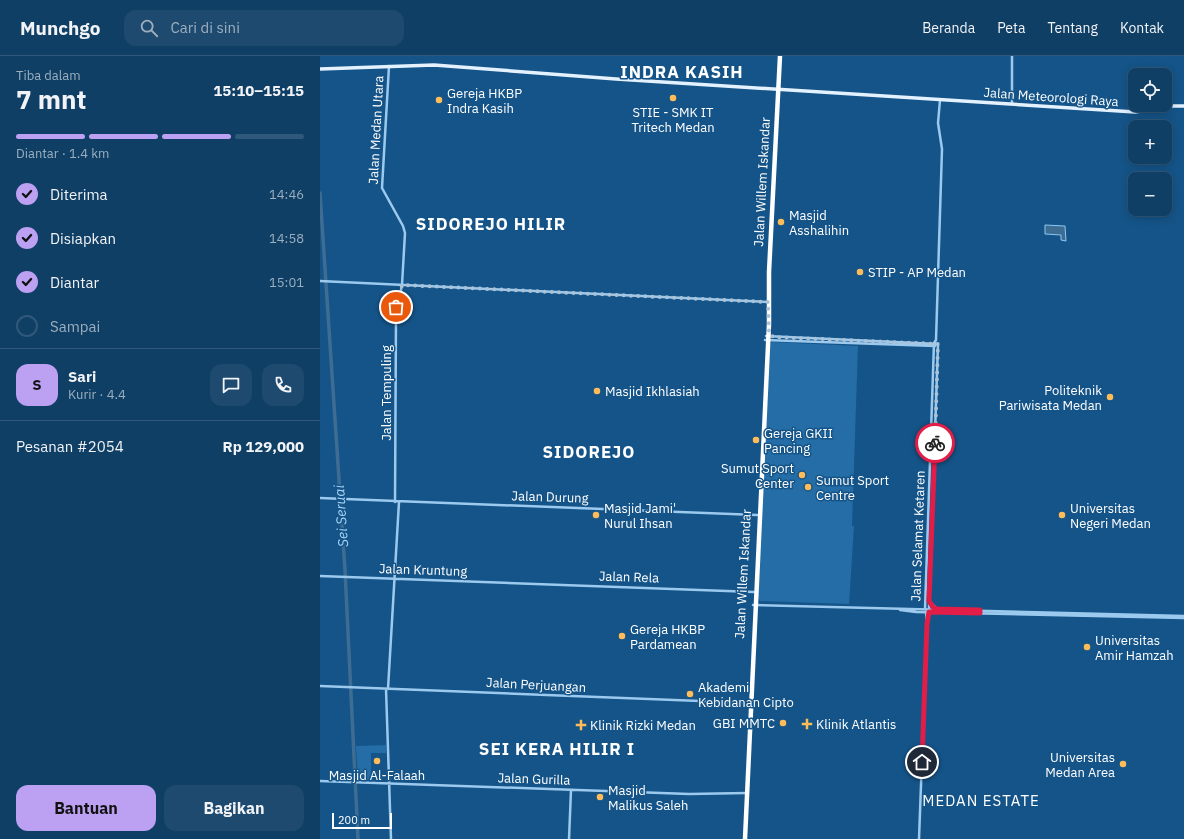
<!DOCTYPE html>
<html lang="id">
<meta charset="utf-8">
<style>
:root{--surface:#103f66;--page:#1e4a6f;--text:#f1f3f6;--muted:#9cafbf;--line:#30587a;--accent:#bca0f2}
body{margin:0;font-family:"IBM Plex Sans",sans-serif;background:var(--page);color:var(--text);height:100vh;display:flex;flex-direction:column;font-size:15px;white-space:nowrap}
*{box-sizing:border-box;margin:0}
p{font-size:13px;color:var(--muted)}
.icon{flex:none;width:22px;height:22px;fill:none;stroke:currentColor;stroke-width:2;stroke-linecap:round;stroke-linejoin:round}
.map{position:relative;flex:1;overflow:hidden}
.drawer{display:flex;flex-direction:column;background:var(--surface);width:320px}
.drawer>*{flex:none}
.buttons{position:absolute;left:808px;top:12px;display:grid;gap:8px}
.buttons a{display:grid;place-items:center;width:44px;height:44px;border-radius:8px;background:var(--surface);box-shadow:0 2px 10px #0003,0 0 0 1px var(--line);font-size:20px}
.scale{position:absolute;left:12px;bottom:10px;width:60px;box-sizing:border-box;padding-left:4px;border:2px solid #fff;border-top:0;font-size:11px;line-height:14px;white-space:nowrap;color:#fff;-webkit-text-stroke:3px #155488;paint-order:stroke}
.pin{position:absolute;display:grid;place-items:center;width:34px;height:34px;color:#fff;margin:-17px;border:2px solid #fff;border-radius:50%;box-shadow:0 1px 4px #0007}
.courier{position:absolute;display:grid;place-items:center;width:40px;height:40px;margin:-20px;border:3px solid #e11d48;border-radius:50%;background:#fff;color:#222;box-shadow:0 1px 5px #0007}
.overview em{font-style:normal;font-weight:700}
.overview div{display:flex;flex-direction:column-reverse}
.overview{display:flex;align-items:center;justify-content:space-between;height:68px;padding:0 16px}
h1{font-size:26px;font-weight:700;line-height:30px}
.bar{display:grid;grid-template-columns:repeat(4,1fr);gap:6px 4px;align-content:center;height:48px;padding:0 16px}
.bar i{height:5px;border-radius:3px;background:var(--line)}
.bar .active{background:var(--accent)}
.bar p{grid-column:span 4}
.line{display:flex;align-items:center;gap:10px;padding:0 16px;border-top:1px solid var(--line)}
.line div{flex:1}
.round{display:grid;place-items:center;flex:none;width:42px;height:42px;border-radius:12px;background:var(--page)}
ol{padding:0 16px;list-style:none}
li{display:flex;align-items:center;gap:12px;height:44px}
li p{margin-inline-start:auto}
li .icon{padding:4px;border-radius:50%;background:var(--accent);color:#111;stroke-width:4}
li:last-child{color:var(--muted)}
li i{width:22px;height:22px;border:2px solid var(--line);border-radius:50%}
.primary-button{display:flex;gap:8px;margin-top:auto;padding:8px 16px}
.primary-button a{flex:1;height:46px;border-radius:12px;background:var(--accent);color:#111;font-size:16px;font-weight:700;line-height:46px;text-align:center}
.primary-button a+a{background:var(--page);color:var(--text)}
header{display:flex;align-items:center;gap:24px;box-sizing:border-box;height:56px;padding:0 20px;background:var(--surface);border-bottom:1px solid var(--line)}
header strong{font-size:19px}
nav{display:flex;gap:22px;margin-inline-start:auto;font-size:14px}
.search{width:280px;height:36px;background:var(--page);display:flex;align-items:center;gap:10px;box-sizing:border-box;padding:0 14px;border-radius:12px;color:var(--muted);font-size:15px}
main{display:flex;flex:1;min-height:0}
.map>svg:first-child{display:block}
.green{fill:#246da6}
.water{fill:#3e6d93;stroke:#8ec7f2}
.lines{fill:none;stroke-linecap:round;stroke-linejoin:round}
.river{stroke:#3e6d93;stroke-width:3.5}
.minor{stroke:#9ccaef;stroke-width:2.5}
.major{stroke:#e4f1ff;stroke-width:3.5}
.highway{stroke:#fff;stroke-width:4.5}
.done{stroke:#adc3d5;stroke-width:4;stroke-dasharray:0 7.2}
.route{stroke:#e11d48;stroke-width:5}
.poi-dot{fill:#ffbd5a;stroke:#155488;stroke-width:1.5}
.labels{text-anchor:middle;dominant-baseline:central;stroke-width:3;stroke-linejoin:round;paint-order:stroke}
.poi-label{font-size:13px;fill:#fff;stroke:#155488;text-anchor:start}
.street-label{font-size:13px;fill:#fff;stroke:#155488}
.water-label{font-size:14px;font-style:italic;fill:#a7d4f6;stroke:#155488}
.quarter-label{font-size:15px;letter-spacing:1px;fill:#fff;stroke:#155488}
.district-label{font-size:17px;font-weight:bold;letter-spacing:1px;fill:#fff;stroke:#155488}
</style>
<header>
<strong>Munchgo</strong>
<div class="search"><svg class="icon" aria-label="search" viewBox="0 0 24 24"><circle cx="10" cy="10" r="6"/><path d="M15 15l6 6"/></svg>Cari di sini</div>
<nav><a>Beranda</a><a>Peta</a><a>Tentang</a><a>Kontak</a></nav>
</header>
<main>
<section class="drawer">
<div class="overview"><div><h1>7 mnt</h1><p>Tiba dalam</p></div><em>15:10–15:15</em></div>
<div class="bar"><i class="active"></i><i class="active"></i><i class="active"></i><i></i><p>Diantar · 1.4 km</p></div>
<ol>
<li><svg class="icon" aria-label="check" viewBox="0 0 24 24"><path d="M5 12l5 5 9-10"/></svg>Diterima<p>14:46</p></li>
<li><svg class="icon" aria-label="check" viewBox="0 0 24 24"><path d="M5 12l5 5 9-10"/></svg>Disiapkan<p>14:58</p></li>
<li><svg class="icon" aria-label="check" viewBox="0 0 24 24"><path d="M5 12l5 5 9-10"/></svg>Diantar<p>15:01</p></li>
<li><i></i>Sampai</li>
</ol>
<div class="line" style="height:72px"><b class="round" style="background:var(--accent);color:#111">S</b><div><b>Sari</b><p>Kurir · 4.4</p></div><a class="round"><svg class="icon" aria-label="chat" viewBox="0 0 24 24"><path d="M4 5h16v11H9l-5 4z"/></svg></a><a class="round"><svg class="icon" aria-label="phone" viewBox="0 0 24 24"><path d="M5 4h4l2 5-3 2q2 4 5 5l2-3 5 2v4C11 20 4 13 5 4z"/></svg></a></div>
<div class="line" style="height:52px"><div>Pesanan #2054</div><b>Rp 129,000</b></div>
<div class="primary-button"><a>Bantuan</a><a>Bagikan</a></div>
</section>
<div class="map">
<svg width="864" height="783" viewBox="0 0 864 783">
<rect width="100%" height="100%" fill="#155488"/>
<!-- green -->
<path class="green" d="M452 286 538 290 532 470H534L529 548 440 545 438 542 450 288Z
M66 689V697H51V724H38L36 690Z"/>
<!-- water -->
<path class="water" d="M725 169 745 170 746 185 741 184V179L725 178Z"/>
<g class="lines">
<!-- river -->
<path class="river" d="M0 137 25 514 38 783"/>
<!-- minor -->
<path class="minor" d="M692 0V48
M69 10 62 132 83 170 85 177 82 229 76 259 75 446
M0 225 449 246
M446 280 618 288
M445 284 615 290
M0 442 437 459
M0 520 434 536
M609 545 617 553
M433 549 864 560
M605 553 614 287 616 284 622 93 618 67 620 44
M609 553 618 288
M580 554 596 556 864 562
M607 566 609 556
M0 630 431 647
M66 633 71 783
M68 633 79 446
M0 725 369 738 427 737
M249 783 251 734
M599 783 607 568 606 556"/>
<!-- major -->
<path class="major" d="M0 13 114 9 296 23 815 56 851 50H864"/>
<!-- highway -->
<path class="highway" d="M425 783 449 268V216L460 0"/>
</g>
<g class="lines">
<!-- done -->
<path class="done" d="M76 251 82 229 448 246 449 276 453 281 618 288 615 387"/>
<!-- route -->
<path class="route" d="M602 706 607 568 609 556 660 557V554L617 553 613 551 609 545 615 387"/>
</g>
<!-- markers -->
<g class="poi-dot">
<circle cx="353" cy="42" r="4"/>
<circle cx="119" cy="44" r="4"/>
<circle cx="461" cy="166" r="4"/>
<circle cx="540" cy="216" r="4"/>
<circle cx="277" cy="335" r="4"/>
<circle cx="790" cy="341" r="4"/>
<circle cx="436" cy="384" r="4"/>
<circle cx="482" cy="419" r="4"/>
<circle cx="488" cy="431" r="4"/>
<circle cx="276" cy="459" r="4"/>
<circle cx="742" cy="459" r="4"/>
<circle cx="302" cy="580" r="4"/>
<circle cx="767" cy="591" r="4"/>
<circle cx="370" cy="638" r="4"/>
<circle cx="463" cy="667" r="4"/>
<path d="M485 662h4v4h4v4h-4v4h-4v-4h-4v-4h4z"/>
<path d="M259 663h4v4h4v4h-4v4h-4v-4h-4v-4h4z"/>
<circle cx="57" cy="705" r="4"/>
<circle cx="803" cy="708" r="4"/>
<circle cx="280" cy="741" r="4"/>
</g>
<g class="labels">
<!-- poi labels -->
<g class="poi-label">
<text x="127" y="37">Gereja HKBP<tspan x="127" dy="15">Indra Kasih</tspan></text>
<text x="353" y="56" text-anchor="middle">STIE - SMK IT<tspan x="353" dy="15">Tritech Medan</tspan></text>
<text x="469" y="159">Masjid<tspan x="469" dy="15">Asshalihin</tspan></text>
<text x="548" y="216">STIP - AP Medan</text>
<text x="782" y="334" text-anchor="end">Politeknik<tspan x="782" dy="15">Pariwisata Medan</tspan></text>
<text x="285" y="335">Masjid Ikhlasiah</text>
<text x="444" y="377">Gereja GKII<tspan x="444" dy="15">Pancing</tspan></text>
<text x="474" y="412" text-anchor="end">Sumut Sport<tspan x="474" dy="15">Center</tspan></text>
<text x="496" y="424">Sumut Sport<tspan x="496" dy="15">Centre</tspan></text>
<text x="284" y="452">Masjid Jami'<tspan x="284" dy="15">Nurul Ihsan</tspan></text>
<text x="750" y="452">Universitas<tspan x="750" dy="15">Negeri Medan</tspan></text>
<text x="310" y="573">Gereja HKBP<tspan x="310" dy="15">Pardamean</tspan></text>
<text x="775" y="584">Universitas<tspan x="775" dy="15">Amir Hamzah</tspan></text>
<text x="378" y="631">Akademi<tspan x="378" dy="15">Kebidanan Cipto</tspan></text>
<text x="455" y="667" text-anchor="end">GBI MMTC</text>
<text x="496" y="668">Klinik Atlantis</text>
<text x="270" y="669">Klinik Rizki Medan</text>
<text x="795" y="701" text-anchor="end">Universitas<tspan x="795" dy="15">Medan Area</tspan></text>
<text x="57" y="719" text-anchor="middle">Masjid Al-Falaah</text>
<text x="288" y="734">Masjid<tspan x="288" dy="15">Malikus Saleh</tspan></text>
</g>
<!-- street labels -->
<g class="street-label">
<text transform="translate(731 41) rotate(4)">Jalan Meteorologi Raya</text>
<text transform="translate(56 74) rotate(-87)">Jalan Medan Utara</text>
<text transform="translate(442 126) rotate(-87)">Jalan Willem Iskandar</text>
<text transform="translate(66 337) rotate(-90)">Jalan Tempuling</text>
<text transform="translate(230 441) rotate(2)">Jalan Durung</text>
<text transform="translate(598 480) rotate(-88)">Jalan Selamat Ketaren</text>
<text transform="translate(103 514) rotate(2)">Jalan Kruntung</text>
<text transform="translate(423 518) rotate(-87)">Jalan Willem Iskandar</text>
<text transform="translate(309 521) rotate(2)">Jalan Rela</text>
<text transform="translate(216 629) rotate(3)">Jalan Perjuangan</text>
<text transform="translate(214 723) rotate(2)">Jalan Gurilla</text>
</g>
<!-- water labels -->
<g class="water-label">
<text transform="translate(21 460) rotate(-94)">Sei Seruai</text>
</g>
<!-- quarter labels -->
<g class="quarter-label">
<text x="661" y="744">MEDAN ESTATE</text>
</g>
<!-- district labels -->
<g class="district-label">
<text x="362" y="16">INDRA KASIH</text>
<text x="171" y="168">SIDOREJO HILIR</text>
<text x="269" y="396">SIDOREJO</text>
<text x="237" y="693">SEI KERA HILIR I</text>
</g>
</g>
</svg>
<div class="buttons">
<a><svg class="icon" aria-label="locate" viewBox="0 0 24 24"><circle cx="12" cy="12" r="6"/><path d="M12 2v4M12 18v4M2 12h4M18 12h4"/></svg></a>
<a>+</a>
<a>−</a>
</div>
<div class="scale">200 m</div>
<div class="pin" style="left:76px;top:251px;background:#ea580c"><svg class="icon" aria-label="bag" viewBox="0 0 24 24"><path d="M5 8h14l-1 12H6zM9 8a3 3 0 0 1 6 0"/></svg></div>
<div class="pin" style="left:602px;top:706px;background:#1f2937"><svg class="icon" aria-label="home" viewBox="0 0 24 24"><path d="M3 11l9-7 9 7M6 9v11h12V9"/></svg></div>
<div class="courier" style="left:615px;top:387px"><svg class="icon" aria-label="bike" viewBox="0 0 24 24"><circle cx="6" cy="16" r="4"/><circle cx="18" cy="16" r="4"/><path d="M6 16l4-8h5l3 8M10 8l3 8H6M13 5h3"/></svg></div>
</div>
</main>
